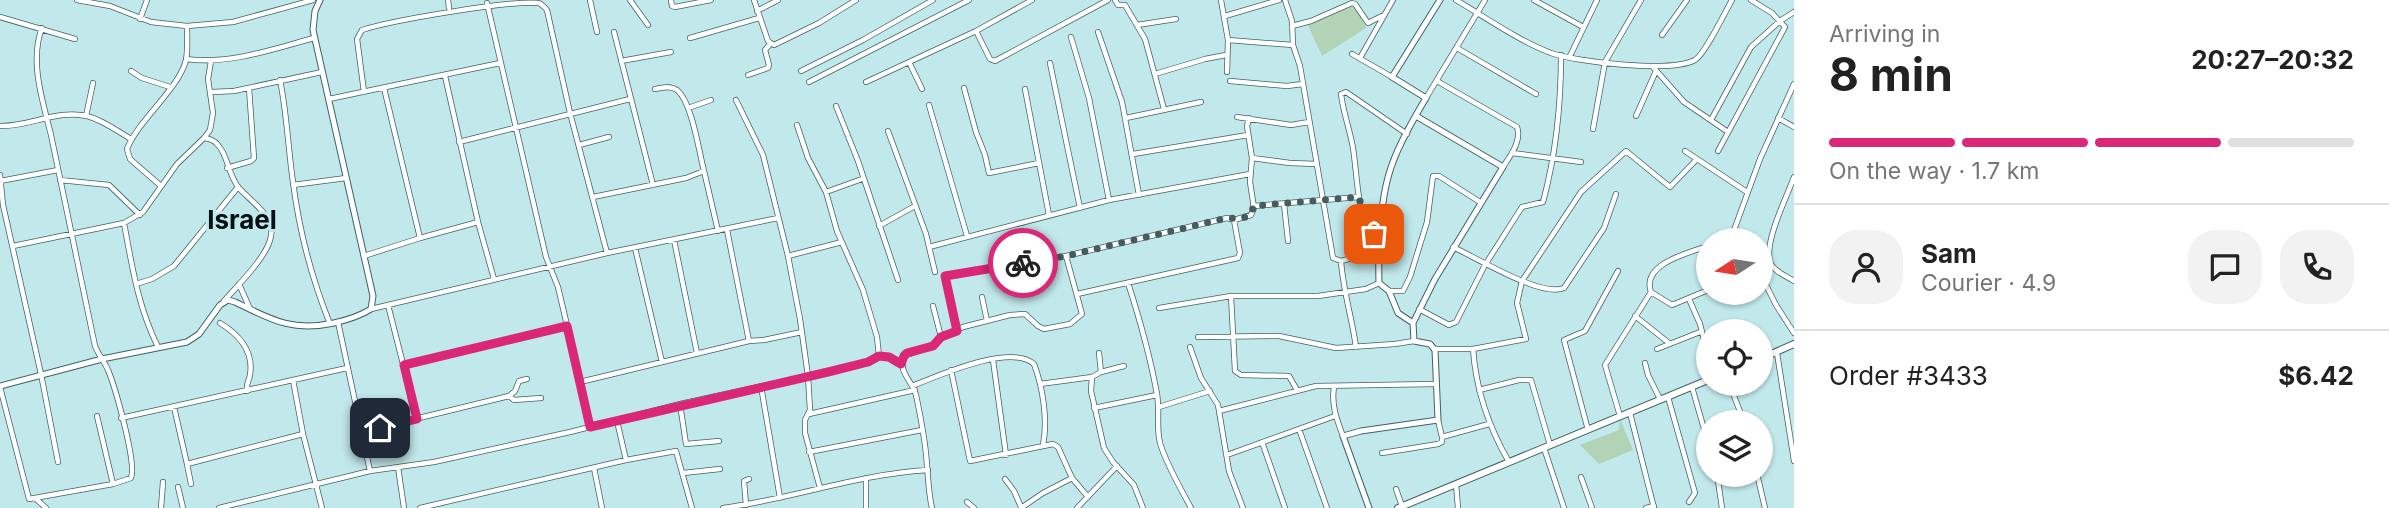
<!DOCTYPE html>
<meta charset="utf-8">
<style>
:root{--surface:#fff;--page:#f2f2f2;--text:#222;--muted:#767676;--line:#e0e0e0;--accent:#db2777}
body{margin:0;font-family:Inter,sans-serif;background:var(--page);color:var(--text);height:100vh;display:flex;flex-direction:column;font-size:26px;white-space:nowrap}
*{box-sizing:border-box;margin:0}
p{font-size:23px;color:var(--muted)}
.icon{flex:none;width:38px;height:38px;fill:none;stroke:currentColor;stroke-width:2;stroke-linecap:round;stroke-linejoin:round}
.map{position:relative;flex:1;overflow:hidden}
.side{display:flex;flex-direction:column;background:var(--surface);width:595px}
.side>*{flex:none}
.needle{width:46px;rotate:258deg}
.tools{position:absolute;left:1696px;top:228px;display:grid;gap:14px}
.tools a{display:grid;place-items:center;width:77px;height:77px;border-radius:50%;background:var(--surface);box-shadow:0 2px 5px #0004;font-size:35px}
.pin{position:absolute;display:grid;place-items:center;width:60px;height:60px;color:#fff;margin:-30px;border-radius:14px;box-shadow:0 4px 10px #0006}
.courier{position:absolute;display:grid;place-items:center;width:70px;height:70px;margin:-35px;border:5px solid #db2777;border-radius:50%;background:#fff;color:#222;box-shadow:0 2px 9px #0007}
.summary em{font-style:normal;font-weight:700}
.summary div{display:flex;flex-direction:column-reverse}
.summary{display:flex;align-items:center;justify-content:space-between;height:119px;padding:0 35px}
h1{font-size:46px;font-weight:700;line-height:52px}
.bar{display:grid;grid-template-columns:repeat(4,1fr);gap:10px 7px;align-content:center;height:84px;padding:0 35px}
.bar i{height:9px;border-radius:5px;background:var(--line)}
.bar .active{background:var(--accent)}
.bar p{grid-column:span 4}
.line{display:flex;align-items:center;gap:18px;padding:0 35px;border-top:2px solid var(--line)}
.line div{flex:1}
.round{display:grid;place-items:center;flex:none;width:74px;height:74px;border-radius:28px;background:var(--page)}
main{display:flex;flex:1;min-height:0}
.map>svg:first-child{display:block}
.green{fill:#b2d3b5}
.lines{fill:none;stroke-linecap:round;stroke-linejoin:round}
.minor-casing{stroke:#3f6265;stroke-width:6}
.tertiary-casing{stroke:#3f6265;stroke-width:7}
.secondary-casing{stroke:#3f6265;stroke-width:8}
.minor{stroke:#fff;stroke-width:4.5}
.tertiary{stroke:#fff;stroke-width:5}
.secondary{stroke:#fff;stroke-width:6}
.done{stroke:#465c5e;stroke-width:7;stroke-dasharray:0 12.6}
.route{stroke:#db2777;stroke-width:9}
.labels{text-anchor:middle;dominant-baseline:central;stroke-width:6;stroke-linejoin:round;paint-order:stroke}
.neighbourhood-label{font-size:26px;font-weight:bold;fill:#041112;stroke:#c1e8eb}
</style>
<main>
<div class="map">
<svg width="1794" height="508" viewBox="0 0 1794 508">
<rect width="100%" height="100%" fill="#c1e8eb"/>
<!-- green -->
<path class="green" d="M1355 5 1366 28 1322 56 1308 25Z
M1620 419 1633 450 1599 464 1580 445 1619 430Z"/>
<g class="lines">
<defs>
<path id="minor" d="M77 0 110 6 151 22 187 26 233 22 313 0
M448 0 449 8
M590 0 597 32
M630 0 648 25
M671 0 672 6 675 7 711 0
M754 0 768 41 774 45 819 23 856 0
M1115 0 1118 5H1125L1145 39 1164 109
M1221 0 1228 40 1227 72
M1285 0 1292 21 1293 45 1300 66 1333 258 1341 261 1352 258
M1456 0C1485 17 1519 41 1551 53 1577 62 1671 73 1695 60 1705 54 1725 12 1732 0
M1534 0 1583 27
M487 3 546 257 558 287 591 427
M757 11 778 0
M1225 16 1279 0
M0 17 75 39
M140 19 147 0
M1137 25 1176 19
M1292 26 1311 21 1352 3 1355 4 1368 23 1382 16
M976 31 990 59 995 61 1108 0
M614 32 653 185
M1098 32 1122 102 1139 195
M1662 35 1687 0
M1071 37 1089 98 1109 200
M690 38 759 18
M1228 40 1293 45
M1457 48 1536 94
M1352 54 1392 77
M1570 56 1597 0
M1360 58 1393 0
M186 59C229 65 273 49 314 38
M621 61 671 52
M909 62 922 89
M1050 63 1080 208
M1653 67 1684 102 1728 132
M131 71 142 78 170 87
M801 71 863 40 933 0
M1155 74 1205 59 1226 55
M748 75 768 68 769 65 765 50 770 44
M445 76 478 222 494 279
M280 80C287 114 288 148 293 182 299 230 312 279 330 324
M1230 81 1287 86 1303 84
M1437 81 1517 127C1522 141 1510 156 1503 167
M809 82 969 0
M866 82 976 31 1032 0
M384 88 420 238
M964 88 976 132 985 155 989 173 1039 163
M1025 89 1049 215
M212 92 234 91 322 72
M364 92 357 39 362 30C393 20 512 0 539 3 543 5 544 7 547 10L570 113 607 253
M1426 98 1485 0
M329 99 500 63
M736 100 763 155 788 256 800 319 808 376 810 410 805 420V433L820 488
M929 105 967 236
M836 106 858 161 898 280
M688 108 711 100
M86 116 93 83
M1636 116 1656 71
M1237 117 1291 125 1309 122
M1126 118 1201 102
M1778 118 1794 127
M1711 120 1751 47 1780 21 1794 12
M0 126C29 127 58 109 87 116 103 120 117 131 131 139
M1593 129 1605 62 1641 0
M888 131 926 234 935 272
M204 138C210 139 214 140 218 145 228 155 228 175 239 188 250 201 275 216 271 236 268 256 238 285 224 301
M459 142 630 99
M579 145 609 137
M1685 151 1747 192
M1718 151 1785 27 1772 13 1751 0
M1512 153 1581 162
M1133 154 1248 135
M1252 158 1290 163 1317 164
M227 168 251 161 254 158 249 88
M704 171 718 231
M0 175 3 205 41 374 58 462
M1794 177C1787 197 1762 245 1771 264 1775 272 1786 276 1794 281
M60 180 109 185 140 215
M0 181 58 170
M293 185 346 178
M161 186 130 159 127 149C138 120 179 89 186 60 188 49 187 37 187 26
M826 192 862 179
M593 197 686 178 704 171C699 152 692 102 677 90 670 85 662 88 655 89
M1284 204 1288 241
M1253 206 1359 197
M124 223C132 266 138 307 158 347
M879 226 915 206
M1380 233 1371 234C1357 215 1357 172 1353 148 1350 130 1343 112 1341 94L1346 92 1407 134
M674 240 697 353
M1725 240 1733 233 1760 159 1794 84
M13 246 124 223 143 212 177 164 204 138 210 130 213 113 208 79 211 61
M1708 246C1688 253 1641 264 1651 292L1672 305 1708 290
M929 247 1109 200 1250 174
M1453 247C1477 258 1542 298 1564 288L1604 228 1616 194
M635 248 662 362
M364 256 420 238 478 222
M788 256 842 242
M1341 261C1343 290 1352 318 1356 347
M1023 263 1031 286
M1760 270 1771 265
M1760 273 1776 305 1794 333
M1128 283C1140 320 1150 356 1157 394 1160 411 1156 427 1160 443 1167 466 1180 487 1191 508
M136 284 152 279 174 266 238 187
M239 284 250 309
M1389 291H1403L1410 277 1427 222 1433 176H1439L1480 202
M1077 294 1238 258 1240 253 1234 220
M1231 296 1235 371 1241 375 1289 376 1297 390
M982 297 987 321
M1689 299 1700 324 1708 356
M388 305 417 419
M933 306 941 337
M1159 308 1231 296H1318L1366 289 1379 283
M371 309 607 253 778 218
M1419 309 1449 325 1456 322 1485 265 1522 207 1543 202C1556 154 1561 106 1561 55
M1635 316 1669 343
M338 322 370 471
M220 323C238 334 254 351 250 375 249 381 246 383 247 391
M957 331 945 276 1066 256 1227 218 1234 220 1251 215 1254 208 1250 182 1252 158 1247 126 1249 118
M1198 337 1279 336 1336 348 1395 344 1414 341
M749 341 764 340 802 332
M1190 347 1201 378 1218 405 1229 471 1243 508
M1434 349H1473L1526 339 1517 303 1522 281 1581 192 1626 151 1670 187 1697 159
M1473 349C1476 390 1488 426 1509 462
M1657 349 1700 332
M1099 353 1101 372 1092 377 1091 391 1104 448 1113 462 1134 485 1143 508
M1777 353 1794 461
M879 356 889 357 901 363
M993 360 1006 455
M1645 363 1648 375 1660 399
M404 365 567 326
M951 370 970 461 1053 444 1058 447 1072 478 1088 497
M1101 372 1124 366
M293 380 303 434 322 508
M580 382 749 341 727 230
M1729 383 1744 422
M1040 384 1092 377
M761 386 780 498
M912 386C938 376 1010 343 1034 364 1043 388 1048 420 1043 445
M0 387 29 499 113 484 131 478C137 463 115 387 108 370 104 361 98 354 95 346L51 135C43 102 29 61 42 28
M1334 387C1331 405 1337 420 1343 436
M1692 387 1708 443
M1479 390 1519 380H1531L1550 445
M509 396 514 400 541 398
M1668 397 1695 493 1689 502
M680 404 686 444 719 441
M174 407 187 464 303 434
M1159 407 1210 391
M1094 408 1157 395
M1219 411 1316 386 1435 384
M1630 413 1654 508
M809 414 915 390
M97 416 113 484
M1620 416 1605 365 1651 292
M121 418 347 368
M1438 420 1442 437
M617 421 626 460
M1299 429 1327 508
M1588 430 1564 340 1585 331 1618 271
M362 432 509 396 515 391 519 381 527 379
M1442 437 1489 424
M1262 442 1285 508
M1544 448 1564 508
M809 452 922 430
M1382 453 1438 444 1442 442V437
M1227 455 1335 416
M187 464 191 484
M398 467 404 508
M594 468 602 508
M683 473 720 469
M1717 474 1722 508
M1757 474 1765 508
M1581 477 1592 508
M866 478V508
M1005 479 1014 491 1021 507
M1456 484 1458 508
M178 487 183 508
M1396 489 1402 506
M36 499 46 508
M967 502 974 508
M746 505 744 481 749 479
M161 508 163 482
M219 508 370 471 434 462 570 432 680 404 808 376 868 362 879 356 877 337 863 290 837 231 826 192 808 158 797 125
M420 508 626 460 676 451 692 508
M723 508C792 499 858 474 928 470
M932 508C928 491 928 472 926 454 924 434 920 414 916 395 912 380 898 373 904 356L933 346 941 337 963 327 1010 315 1025 314 1038 326 1044 329 1070 324 1082 314 1066 256
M1021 508 1043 493 1072 478
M1077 508 1117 466
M1646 508 1654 506"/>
<path id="tertiary" d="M1413 323 1398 313 1389 291 1379 283C1378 247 1380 195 1393 162 1401 140 1414 118 1426 98L1392 77 1440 0
M0 386 102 359 187 342 199 334 220 305 228 300 235 302C272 320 292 332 334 323 347 320 360 316 371 309L373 296 313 30 315 11 320 0
M1369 508 1343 436 1361 431 1438 420 1435 350 1430 344 1414 341 1413 323 1435 279 1503 167 1416 116"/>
<path id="secondary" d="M1760 359 1794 344
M1398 508 1708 380"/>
</defs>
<!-- minor casing -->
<use href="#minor" class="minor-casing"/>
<!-- tertiary casing -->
<use href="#tertiary" class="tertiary-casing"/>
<!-- secondary casing -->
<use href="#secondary" class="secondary-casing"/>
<!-- minor -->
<use href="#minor" class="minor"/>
<!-- tertiary -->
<use href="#tertiary" class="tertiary"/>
<!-- secondary -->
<use href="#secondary" class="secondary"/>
</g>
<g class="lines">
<!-- done -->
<path class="done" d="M1023 263 1066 256 1227 218C1236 218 1244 220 1252 213L1253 206 1359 197 1369 233 1374 234"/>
<!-- route -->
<path class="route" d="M380 428 417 419 404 365 567 326 590 427 828 372 868 362 879 356 889 357 901 364 904 356 907 353 933 346 941 337 957 331 945 276 1023 263"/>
</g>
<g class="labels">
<!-- neighbourhood labels -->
<g class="neighbourhood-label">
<text x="242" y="219">Israel</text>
</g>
</g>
</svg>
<div class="tools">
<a><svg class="needle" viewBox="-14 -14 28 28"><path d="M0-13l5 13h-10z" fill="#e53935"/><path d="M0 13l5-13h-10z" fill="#767676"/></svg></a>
<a><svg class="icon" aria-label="locate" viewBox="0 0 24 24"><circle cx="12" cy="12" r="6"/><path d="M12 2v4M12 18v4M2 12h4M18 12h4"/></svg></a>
<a><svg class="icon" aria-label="layers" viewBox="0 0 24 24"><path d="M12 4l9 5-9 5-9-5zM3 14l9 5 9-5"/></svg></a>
</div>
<div class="pin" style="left:1374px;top:234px;background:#ea580c"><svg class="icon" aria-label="bag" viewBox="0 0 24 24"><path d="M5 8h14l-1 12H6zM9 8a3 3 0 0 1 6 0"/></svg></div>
<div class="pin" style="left:380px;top:428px;background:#1f2937"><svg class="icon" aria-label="home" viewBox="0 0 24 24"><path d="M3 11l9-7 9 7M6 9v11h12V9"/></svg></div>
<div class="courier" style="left:1023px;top:263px"><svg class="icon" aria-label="bike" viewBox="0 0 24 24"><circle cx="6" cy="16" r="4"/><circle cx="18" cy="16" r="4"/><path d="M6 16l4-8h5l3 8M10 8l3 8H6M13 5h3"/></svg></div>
</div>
<section class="side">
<div class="summary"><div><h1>8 min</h1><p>Arriving in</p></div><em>20:27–20:32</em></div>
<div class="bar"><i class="active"></i><i class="active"></i><i class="active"></i><i></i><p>On the way · 1.7 km</p></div>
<div class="line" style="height:126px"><a class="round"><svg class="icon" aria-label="person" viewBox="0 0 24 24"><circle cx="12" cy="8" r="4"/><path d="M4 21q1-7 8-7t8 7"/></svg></a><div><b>Sam</b><p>Courier · 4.9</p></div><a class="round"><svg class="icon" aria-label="chat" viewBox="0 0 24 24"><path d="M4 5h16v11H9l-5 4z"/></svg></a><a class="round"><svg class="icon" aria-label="phone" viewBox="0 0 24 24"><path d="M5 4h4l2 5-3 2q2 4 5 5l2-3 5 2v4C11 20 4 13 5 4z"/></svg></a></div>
<div class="line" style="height:91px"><div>Order #3433</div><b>$6.42</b></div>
</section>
</main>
